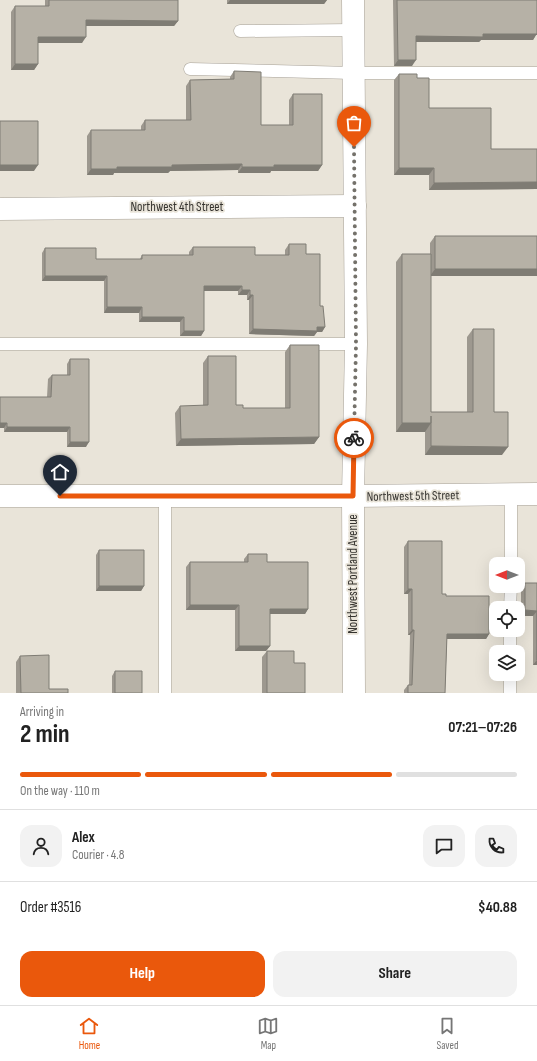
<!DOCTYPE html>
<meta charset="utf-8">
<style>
:root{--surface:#fff;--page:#f2f2f2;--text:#222;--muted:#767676;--line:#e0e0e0;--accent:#ea580c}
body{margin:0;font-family:"Sofia Sans Condensed",sans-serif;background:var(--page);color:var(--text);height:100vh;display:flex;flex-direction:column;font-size:15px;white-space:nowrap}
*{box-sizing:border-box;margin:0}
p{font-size:13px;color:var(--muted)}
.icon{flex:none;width:22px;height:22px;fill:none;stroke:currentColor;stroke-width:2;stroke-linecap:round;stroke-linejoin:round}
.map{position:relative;height:693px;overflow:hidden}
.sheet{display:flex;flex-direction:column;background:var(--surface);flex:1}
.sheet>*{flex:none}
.needle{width:26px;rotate:270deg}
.fabs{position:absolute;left:489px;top:557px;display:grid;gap:8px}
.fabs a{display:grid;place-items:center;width:36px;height:36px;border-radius:8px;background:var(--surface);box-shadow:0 4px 16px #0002;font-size:20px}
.pin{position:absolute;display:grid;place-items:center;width:34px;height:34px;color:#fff;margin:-41px -17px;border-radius:50% 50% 50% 0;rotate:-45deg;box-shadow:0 0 4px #0007}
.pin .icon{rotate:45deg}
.courier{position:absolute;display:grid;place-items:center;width:40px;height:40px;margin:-20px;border:3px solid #ea580c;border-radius:50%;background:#fff;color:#222;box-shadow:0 1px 5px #0007}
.head em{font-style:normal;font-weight:700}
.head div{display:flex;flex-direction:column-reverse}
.head{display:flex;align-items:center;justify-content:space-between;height:68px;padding:0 20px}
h1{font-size:26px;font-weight:700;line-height:30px}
.bar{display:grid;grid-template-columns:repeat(4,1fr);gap:6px 4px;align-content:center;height:48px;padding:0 20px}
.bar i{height:5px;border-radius:3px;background:var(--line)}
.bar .current{background:var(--accent)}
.bar p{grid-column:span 4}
.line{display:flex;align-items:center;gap:10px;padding:0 20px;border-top:1px solid var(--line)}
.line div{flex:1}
.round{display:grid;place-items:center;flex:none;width:42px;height:42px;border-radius:12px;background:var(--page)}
.action{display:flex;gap:8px;margin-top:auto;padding:8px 20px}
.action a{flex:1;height:46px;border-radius:12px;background:var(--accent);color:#fff;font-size:16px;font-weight:700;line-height:46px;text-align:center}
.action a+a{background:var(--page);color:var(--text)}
.menu{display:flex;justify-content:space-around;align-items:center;height:56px;border-top:1px solid var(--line);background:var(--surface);font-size:11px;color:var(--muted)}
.menu a{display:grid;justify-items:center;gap:2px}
.menu .current{color:var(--accent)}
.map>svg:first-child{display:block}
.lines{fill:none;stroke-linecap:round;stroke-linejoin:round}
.lane-casing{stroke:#a7a197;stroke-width:13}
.street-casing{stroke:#a7a197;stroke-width:23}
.secondary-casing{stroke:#a7a197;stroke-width:23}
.lane{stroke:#fff;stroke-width:12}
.street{stroke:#fff;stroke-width:22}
.secondary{stroke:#fff;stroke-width:22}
.wall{fill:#9d988f}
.shaded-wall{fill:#7f7c74}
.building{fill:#b6b1a6;stroke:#7f7c74}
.done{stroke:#74716a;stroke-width:4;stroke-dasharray:0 7.2}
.route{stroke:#ea580c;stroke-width:5}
.labels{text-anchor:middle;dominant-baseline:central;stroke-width:3.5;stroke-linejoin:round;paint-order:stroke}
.street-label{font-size:13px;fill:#35332f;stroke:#e9e4d9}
</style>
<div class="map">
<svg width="537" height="693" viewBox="0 0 537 693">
<rect width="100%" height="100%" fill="#e9e4d9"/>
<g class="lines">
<defs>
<path id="lane" d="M240 31 353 30
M190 69 353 73H537
M0 344H356
M511 564V494
M510 608 511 586
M510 652V630
M165 693V495
M510 693V674"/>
<path id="street" d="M0 209 355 206
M0 496H353L537 494"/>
<path id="secondary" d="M353 0 356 344 353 496 354 693"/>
</defs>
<!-- lane casing -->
<use href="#lane" class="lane-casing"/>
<!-- street casing -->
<use href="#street" class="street-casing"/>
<!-- secondary casing -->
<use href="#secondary" class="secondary-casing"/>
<!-- lane -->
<use href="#lane" class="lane"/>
<!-- street -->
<use href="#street" class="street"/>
<!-- secondary -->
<use href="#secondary" class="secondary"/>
</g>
<!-- wall -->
<path class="wall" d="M45 0H178V21L174 26H86L82 43H38V64L34 70H11V12L15 6H45Z
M227 0H327L324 4H227Z
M393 0H537V35H536L533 40H481L479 42H416L412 66H394Z
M234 71 261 125H289V100L293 94 322 165 318 171H271L270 173H238V170L170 171 168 173H114L113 175H87V136L91 130H141V126L145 120H186V86L190 80 230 79V77Z
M399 74 417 78 429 108 491 149H537V189L429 190V175H394V80Z
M435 236 537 276H431V412H467V337L473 329 494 412 502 455H425V432H396V262L402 254H430V243Z
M289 244 306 254 325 327 322 332H317L314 336 249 334V300H247V295H238V291H204V331L201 336H180V322H139V313H104V281H42V253L45 248 96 259H140L142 255H189V252L193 247 255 255H285V250Z
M290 345 319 437 314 444 176 446 175 413 180 406H203V363L208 356 236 405 243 408H285V352Z
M70 359 86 447H67V432H4V428H0V397H47L48 379 52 375H67V364Z
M408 541 442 594 446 596 489 634 486 639H447L445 693H404V690L408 685H409L410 635H408V594H404V547Z
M99 550 144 586 141 591H96V555Z
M248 554 267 562 308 609 305 614H270V646L266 651H235V610H186V567L190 562H244V559Z
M525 583H537V665H533V616H521V589Z
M267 651 294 663 305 693H262V657Z
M20 656 49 689 68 693H16V662Z
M115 671 142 693H112V676Z"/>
<!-- shaded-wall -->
<path class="shaded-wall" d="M230 0H327L324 4H227Z
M86 20 178 21 174 26H82Z
M537 30V35H536L533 40H481L479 42H412L416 36 483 34Z
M38 37H86L82 43H34Z
M398 60H416L412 66H394Z
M15 64H38L34 70H11Z
M242 164 238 170 170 171 168 173H114L113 175H87L91 169 117 167 172 165Z
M0 165H38L34 171H0Z
M274 165H322L318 171H271L270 173H238L242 167Z
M399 168H434L429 175H394Z
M537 182V189L429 190 434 183Z
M435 269H537V276H430Z
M45 276H107L104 281H42Z
M204 286H242L238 291H201Z
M242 290H250L247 295H238Z
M250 295H253L249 300H247Z
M107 307H142L139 313H104Z
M142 317H184L180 322H139Z
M317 327H325L322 332H317L314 336 249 334 253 329Z
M184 331H204L201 336H180Z
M0 423H7L4 428H0Z
M402 423H431L425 432H396Z
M7 427H70L67 432H4Z
M319 437 314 444 176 446 181 439Z
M70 442H89L86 447H67Z
M431 446 508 447 502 455H425Z
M99 586H144L141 591H96Z
M408 589H412L408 594H404Z
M190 605H239L235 610H186Z
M270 609H308L305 614H266Z
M525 610 537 611 533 616H521Z
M412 630H414L410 635H408Z
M447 634H489L486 639H443Z
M239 646H270L266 651H235Z
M537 660V665H533Z"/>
<!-- building -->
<path class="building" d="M49 0H178V21L86 20V37H38V64H15V6H49Z
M397 0H537V34H483V37L416 36V60H398Z
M234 71 261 72V125H293V94H322V165H274V167H242V164L172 165V167H117V169H91V130H145V120H191L190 80 234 79Z
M399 74H417V78H429V108H491V149H537V182L434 183V168H399Z
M0 121H38V165H0Z
M435 236H537V269H435Z
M289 244H306V254H320V306H323L325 327H317V331L253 329V295H250V290H242V286H204V331H184V317H142V307H107V276H45V248H96V259H142V255H193V247H255V255H289Z
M402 254H431V412H473V329H494V412H508V447L431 446V416V423H402Z
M290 345H319V437L181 439 180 406 208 405V356H236V405H243V408H290Z
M70 359H89V442H70V427H7V423H0V397H51L52 375H70Z
M408 541H442V594H446V596H489V634H447L445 693H408V685H412L414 630H412V589H408Z
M99 550H144V586H99Z
M248 554H267V562H308V609H270V646H239V605H190V562H248Z
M525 583H537V660V611L525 610Z
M267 651H294V663H305V693H267Z
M49 655V689H68V693H21L20 656Z
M115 671H142V693H115Z"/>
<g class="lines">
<!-- done -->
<path class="done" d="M354 147 356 344 354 438"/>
<!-- route -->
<path class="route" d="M60 496H353L354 438"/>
</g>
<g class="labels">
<!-- street labels -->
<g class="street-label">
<text x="177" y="207">Northwest 4th Street</text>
<text transform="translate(413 496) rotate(-1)">Northwest 5th Street</text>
<text transform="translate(353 574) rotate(-90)">Northwest Portland Avenue</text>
</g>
</g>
</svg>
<div class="fabs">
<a><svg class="needle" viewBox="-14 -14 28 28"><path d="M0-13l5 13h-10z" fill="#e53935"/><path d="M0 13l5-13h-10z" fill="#767676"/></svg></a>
<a><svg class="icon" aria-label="locate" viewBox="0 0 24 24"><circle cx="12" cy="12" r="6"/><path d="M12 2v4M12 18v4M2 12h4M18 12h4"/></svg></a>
<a><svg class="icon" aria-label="layers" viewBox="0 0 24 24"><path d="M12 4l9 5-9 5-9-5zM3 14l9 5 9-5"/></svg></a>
</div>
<div class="pin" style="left:354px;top:147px;background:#ea580c"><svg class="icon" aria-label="bag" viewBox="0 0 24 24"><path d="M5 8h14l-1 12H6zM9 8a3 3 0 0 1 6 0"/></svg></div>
<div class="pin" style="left:60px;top:496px;background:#1f2937"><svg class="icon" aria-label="home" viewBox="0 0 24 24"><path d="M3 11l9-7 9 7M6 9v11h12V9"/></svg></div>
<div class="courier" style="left:354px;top:438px"><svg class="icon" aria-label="bike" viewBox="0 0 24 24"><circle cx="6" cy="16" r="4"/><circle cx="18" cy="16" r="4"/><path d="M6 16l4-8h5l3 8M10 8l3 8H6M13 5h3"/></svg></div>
</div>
<section class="sheet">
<div class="head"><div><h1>2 min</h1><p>Arriving in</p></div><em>07:21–07:26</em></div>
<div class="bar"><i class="current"></i><i class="current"></i><i class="current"></i><i></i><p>On the way · 110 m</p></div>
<div class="line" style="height:72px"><a class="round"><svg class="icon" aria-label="person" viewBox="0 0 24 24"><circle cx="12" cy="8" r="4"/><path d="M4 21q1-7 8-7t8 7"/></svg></a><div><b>Alex</b><p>Courier · 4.8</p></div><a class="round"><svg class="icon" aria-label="chat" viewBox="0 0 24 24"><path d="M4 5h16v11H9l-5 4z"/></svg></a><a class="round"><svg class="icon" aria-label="phone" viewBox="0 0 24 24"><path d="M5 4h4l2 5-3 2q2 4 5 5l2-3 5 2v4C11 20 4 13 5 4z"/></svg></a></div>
<div class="line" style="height:52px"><div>Order #3516</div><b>$40.88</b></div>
<div class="action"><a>Help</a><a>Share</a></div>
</section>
<nav class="menu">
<a class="current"><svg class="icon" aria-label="home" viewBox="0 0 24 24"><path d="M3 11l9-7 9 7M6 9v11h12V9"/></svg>Home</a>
<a><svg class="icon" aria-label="map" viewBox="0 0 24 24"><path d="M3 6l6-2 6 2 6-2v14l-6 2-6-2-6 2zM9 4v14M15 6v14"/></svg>Map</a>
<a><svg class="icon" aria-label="saved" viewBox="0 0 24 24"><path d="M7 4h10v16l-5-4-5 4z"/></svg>Saved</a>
</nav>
